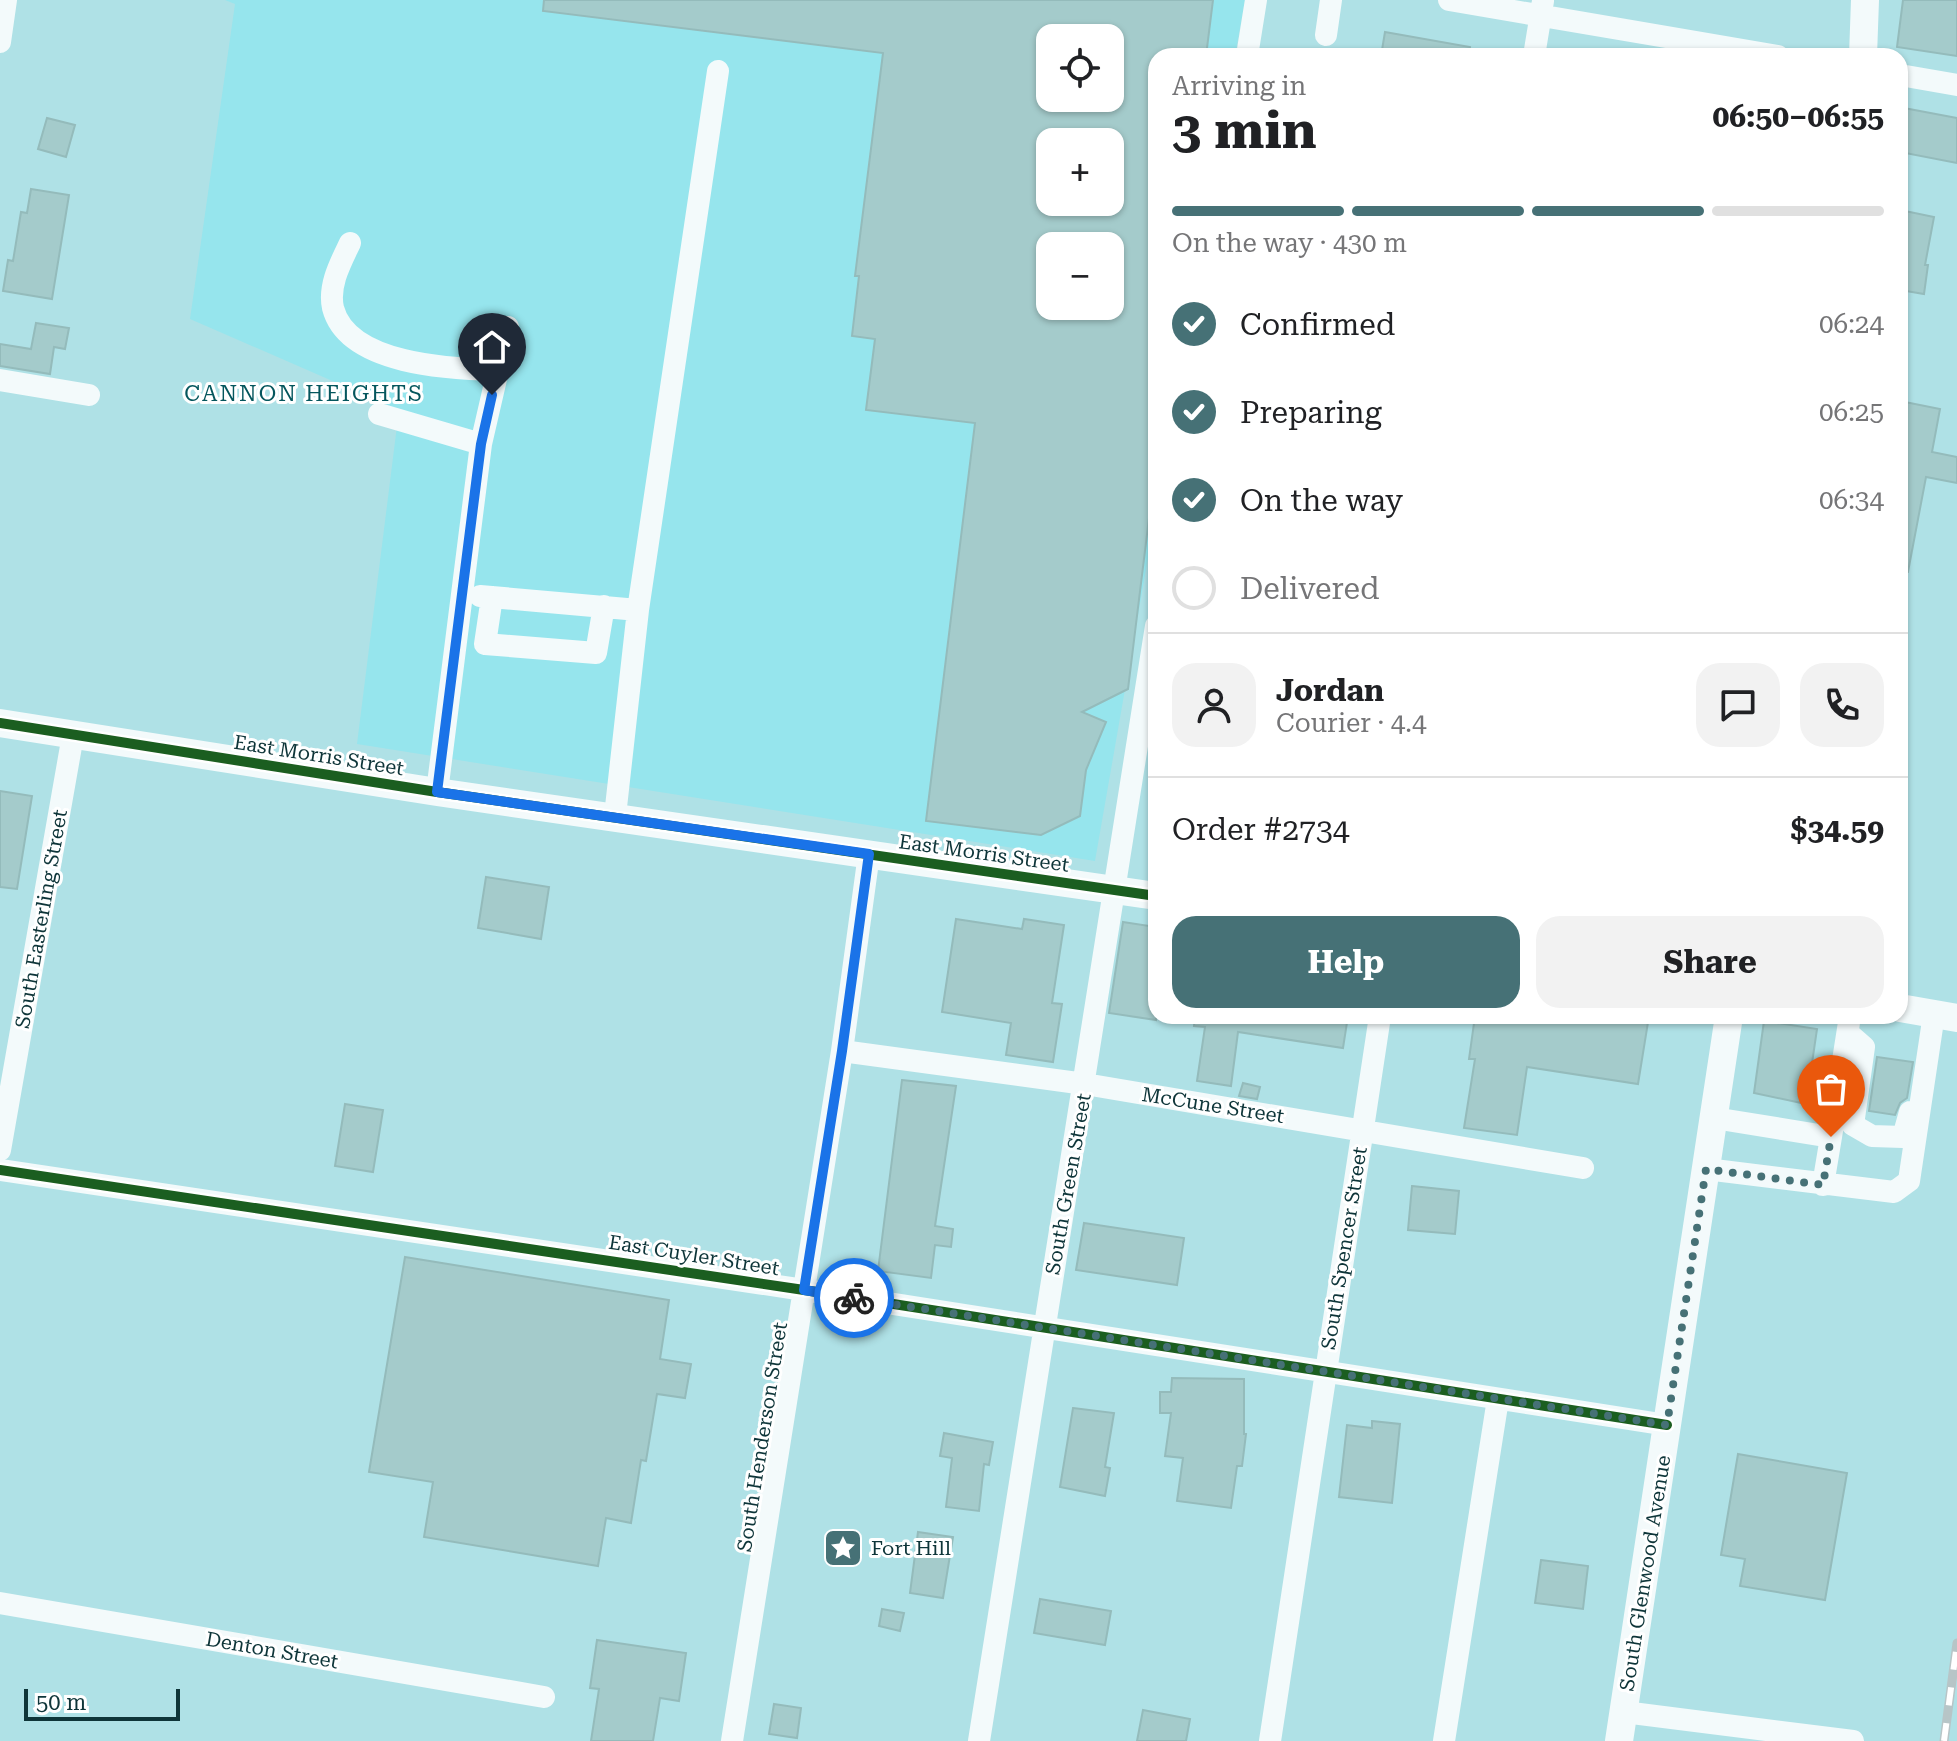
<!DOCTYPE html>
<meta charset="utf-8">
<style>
:root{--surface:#fff;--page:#f2f2f2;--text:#202124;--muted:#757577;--line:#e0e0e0;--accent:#467176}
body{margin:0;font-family:"Roboto Serif",serif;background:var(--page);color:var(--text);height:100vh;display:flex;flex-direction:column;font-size:30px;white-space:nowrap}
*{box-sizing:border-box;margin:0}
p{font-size:26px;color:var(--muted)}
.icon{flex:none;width:44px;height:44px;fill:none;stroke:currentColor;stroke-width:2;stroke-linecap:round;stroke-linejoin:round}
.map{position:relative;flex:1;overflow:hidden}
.details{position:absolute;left:1148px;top:48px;width:760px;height:976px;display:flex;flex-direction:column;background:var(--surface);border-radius:24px;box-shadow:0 2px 6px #0004}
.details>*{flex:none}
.fabs{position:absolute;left:1036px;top:24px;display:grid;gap:16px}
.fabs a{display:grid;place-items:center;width:88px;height:88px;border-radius:16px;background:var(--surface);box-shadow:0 2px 6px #0004;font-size:40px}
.scale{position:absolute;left:24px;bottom:20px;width:156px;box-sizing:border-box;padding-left:8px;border:4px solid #0e3539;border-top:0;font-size:22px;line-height:28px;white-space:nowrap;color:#0e3539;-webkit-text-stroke:6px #fff;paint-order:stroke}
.pin{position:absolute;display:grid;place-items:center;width:68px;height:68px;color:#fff;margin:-82px -34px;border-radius:50% 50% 50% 0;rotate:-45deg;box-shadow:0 0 8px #0007}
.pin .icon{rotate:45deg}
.courier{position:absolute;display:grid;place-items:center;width:80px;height:80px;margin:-40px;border:6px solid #1a73e8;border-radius:50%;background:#fff;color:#222;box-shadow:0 2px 10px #0007}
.headline em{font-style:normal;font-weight:700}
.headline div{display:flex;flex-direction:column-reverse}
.headline{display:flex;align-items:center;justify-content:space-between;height:136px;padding:0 24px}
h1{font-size:52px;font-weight:700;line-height:60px}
.bar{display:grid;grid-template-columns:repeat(4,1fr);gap:12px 8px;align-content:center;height:96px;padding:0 24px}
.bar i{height:10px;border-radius:6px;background:var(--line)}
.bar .active{background:var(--accent)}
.bar p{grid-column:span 4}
.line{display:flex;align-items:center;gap:20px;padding:0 24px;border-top:2px solid var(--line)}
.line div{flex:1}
.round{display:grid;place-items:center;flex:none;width:84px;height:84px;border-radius:24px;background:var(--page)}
ol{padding:0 24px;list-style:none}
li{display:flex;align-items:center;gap:24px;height:88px}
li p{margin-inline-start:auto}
li .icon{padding:8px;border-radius:50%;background:var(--accent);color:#fff;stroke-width:4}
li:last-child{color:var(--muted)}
li i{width:44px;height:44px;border:4px solid var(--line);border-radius:50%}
.action{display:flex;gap:16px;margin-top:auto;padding:16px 24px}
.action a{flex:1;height:92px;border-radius:24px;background:var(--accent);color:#fff;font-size:32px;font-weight:700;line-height:92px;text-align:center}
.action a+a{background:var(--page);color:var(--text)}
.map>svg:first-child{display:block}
.built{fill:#96e5ed;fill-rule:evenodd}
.building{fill:#a4cbcb;stroke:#94bbbb;stroke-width:2;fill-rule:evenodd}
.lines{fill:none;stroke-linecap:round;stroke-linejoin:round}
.minor{stroke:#f3fafb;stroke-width:22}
.major{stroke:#f3fafb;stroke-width:28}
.rail-casing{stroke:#b7c5c7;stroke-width:9}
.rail{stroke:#fff;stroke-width:6;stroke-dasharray:18;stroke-linecap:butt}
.cycleway-casing{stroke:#fff;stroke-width:15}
.cycleway{stroke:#1b5e20;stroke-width:10}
.done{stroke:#467176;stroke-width:8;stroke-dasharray:0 14.4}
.route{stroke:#1a73e8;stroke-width:10}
.labels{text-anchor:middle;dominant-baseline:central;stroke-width:6;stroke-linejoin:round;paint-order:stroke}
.street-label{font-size:20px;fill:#0e3539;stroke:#fff}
.poi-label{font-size:20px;fill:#0e3539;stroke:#fff;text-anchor:start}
.neighbourhood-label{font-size:22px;letter-spacing:2px;fill:#04565d;stroke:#fff}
</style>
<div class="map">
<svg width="1957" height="1741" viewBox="0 0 1957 1741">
<rect width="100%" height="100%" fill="#afe1e6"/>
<!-- built -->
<path class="built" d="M225 0H1245L1235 56H1156V512L1095 861 357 744 399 410 190 319 235 4ZM1050 38H1110V98H1050ZM1050 142H1110V202H1050ZM1050 246H1110V306H1050Z"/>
<!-- building -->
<path class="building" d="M544 0H1213L1206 56H1156V461L1128 689 1082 712 1106 722 1086 770 1080 816 1041 835 926 821 975 423 866 410 875 339 852 336 859 276H855L883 53 543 11ZM1050 38H1110V98H1050ZM1050 142H1110V202H1050ZM1050 246H1110V306H1050Z
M1903 0H1957V56L1897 47Z
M1385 32 1470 47 1469 56H1381Z
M1904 108 1957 118V163L1900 152V132Z
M47 118 75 125 66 157 38 149Z
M31 189 69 195 52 299 3 291 8 260 13 261 21 212 27 213Z
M1905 211 1934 217 1925 265H1928L1924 294 1900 290V240Z
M36 323 69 328 65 349 54 347 50 374 0 366V344L31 349Z
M1900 401 1940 409 1932 452 1957 457V483L1926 477 1908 572 1900 571Z
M0 791 32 796 17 889 0 887Z
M486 877 549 887 541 939 478 928Z
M956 919 1022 929 1024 919 1064 925 1052 1003 1062 1004 1053 1062 1006 1055 1011 1023 942 1012Z
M1123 922 1156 927V1020L1109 1013Z
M1195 1016H1348L1343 1048 1238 1032 1231 1086 1197 1081 1205 1027 1194 1026Z
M1475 1016H1649L1638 1084 1527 1067 1517 1135 1464 1128 1475 1059H1469Z
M1764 1021 1817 1029 1806 1104 1754 1093Z
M1877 1057 1913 1062 1907 1098 1900 1103 1895 1115 1869 1111Z
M902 1080 956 1086 935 1226 953 1229 951 1247 935 1245 931 1278 878 1271Z
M1243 1083 1260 1087 1257 1099 1239 1096Z
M345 1104 383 1110 373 1172 335 1166Z
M1412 1186 1459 1191 1455 1234 1408 1230Z
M1084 1223 1184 1238 1177 1285 1076 1270Z
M405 1257 669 1300 660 1359 691 1364 685 1398 657 1394 646 1461 641 1460 631 1523 606 1518 598 1566 424 1537 433 1482 369 1472Z
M1172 1378 1244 1379V1434H1246L1242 1466H1237L1231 1508 1177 1501 1183 1458 1165 1456 1171 1413H1160V1392H1171Z
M1073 1408 1114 1413 1105 1467 1110 1468 1105 1496 1060 1487Z
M1372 1421 1400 1424 1392 1503 1339 1497 1347 1425 1372 1428Z
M944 1433 993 1442 989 1465 984 1464 979 1511 946 1507 952 1458 940 1456Z
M1738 1454 1847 1473 1825 1600 1740 1586 1745 1559 1721 1555Z
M918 1532 953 1537 943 1598 910 1593Z
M1541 1560 1588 1566 1583 1609 1535 1603Z
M1040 1599 1111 1611 1105 1645 1034 1633Z
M882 1609 904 1613 900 1631 879 1626Z
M597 1640 686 1653 679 1701 660 1698 653 1741H591L599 1689 590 1688Z
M774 1704 801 1708 797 1738 769 1734Z
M1143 1710 1190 1719 1186 1741H1137Z"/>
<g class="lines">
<!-- minor -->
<path class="minor" d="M1449 0 1778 56
M1326 35 1331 0
M0 42 6 0
M1247 56 1256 0
M1534 56 1543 1
M1900 75 1957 85
M350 243C341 262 328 285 333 308 348 365 451 369 498 370
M0 380 89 395
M379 414 481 444
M480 596 638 610
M492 597 485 644 596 653 604 606
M437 792 481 444 508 327
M615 816 638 610 718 71
M1848 1033 1864 1047 1853 1125 1872 1136 1903 1137 1910 1112
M842 1051 1085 1084 1583 1168
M1714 1118 1831 1137 1850 1016
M0 1150 73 735
M1706 1169 1894 1192 1909 1181 1934 1014
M0 1170 804 1290 1667 1425
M1823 1185 1831 1137
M0 1603 544 1697
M1624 1712 1853 1741
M732 1741 842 1051 869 854
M979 1741 1156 626
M1270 1741 1380 1016
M1444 1741 1498 1399"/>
<!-- major -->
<path class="major" d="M1863 56 1865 0
M0 723 437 792 1156 896
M1900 1008 1957 1018
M1619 1741 1729 1016"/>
<defs>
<path id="rail" d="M1944 1741 1957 1643"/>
</defs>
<!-- rail casing -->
<use href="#rail" class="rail-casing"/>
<!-- rail -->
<use href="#rail" class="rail"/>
<defs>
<path id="cycleway" d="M0 723 437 792 1156 896
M0 1170 804 1290 1667 1425"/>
</defs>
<!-- cycleway casing -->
<use href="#cycleway" class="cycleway-casing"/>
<!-- cycleway -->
<use href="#cycleway" class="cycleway"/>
</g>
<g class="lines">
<!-- done -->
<path class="done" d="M854 1298 1667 1425 1706 1169 1823 1185 1831 1137"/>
<!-- route -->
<path class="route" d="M492 395 481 444 437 792 869 854 842 1051 804 1290 854 1298"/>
</g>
<!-- icons -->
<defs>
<symbol id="sight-square" viewBox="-11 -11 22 22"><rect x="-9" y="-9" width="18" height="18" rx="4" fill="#467176" stroke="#fff"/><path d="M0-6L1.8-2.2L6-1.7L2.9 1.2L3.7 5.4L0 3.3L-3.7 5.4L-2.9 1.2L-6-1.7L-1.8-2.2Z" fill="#fff"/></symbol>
</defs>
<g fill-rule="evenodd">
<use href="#sight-square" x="821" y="1526" width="44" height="44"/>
</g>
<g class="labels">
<!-- street labels -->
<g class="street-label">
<text transform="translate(319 755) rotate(9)">East Morris Street</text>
<text transform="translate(984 853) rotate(8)">East Morris Street</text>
<text transform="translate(41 919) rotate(-80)">South Easterling Street</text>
<text transform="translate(1213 1105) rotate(9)">McCune Street</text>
<text transform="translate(1068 1184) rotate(-80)">South Green Street</text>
<text transform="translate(1344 1248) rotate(-81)">South Spencer Street</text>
<text transform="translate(694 1255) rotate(9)">East Cuyler Street</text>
<text transform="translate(762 1437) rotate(-81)">South Henderson Street</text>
<text transform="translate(1645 1573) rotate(-81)">South Glenwood Avenue</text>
<text transform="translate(272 1650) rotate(10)">Denton Street</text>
</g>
<!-- poi labels -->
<g class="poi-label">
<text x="871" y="1548">Fort Hill</text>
</g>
<!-- neighbourhood labels -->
<g class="neighbourhood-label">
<text x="304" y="393">CANNON HEIGHTS</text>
</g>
</g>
</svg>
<div class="fabs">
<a><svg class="icon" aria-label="locate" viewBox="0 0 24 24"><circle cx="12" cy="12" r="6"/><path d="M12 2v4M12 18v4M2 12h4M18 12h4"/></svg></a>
<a>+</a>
<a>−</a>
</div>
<div class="scale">50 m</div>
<div class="pin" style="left:1831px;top:1137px;background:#ea580c"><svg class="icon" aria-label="bag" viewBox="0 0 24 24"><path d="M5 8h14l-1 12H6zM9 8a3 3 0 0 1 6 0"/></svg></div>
<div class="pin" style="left:492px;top:395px;background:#1f2937"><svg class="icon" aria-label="home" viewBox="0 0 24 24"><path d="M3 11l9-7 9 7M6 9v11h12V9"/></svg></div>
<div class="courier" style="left:854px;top:1298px"><svg class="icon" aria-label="bike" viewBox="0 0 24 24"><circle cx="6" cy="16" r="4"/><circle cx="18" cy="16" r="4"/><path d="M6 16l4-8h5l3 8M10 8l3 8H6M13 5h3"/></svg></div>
<section class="details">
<div class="headline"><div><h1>3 min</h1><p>Arriving in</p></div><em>06:50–06:55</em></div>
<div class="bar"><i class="active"></i><i class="active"></i><i class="active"></i><i></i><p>On the way · 430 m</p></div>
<ol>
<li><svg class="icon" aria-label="check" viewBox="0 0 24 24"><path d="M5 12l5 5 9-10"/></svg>Confirmed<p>06:24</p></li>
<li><svg class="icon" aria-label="check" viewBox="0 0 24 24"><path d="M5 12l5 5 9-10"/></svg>Preparing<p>06:25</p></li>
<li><svg class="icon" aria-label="check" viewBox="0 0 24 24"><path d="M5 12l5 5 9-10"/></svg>On the way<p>06:34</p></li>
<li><i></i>Delivered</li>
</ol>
<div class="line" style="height:144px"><a class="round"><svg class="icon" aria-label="person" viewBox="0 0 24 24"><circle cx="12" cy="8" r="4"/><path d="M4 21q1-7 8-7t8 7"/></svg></a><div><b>Jordan</b><p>Courier · 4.4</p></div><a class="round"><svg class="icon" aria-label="chat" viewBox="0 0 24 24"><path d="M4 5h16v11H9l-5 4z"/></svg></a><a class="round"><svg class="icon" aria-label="phone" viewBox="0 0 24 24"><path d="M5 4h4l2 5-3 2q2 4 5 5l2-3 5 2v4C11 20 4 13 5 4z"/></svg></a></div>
<div class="line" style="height:104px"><div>Order #2734</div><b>$34.59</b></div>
<div class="action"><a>Help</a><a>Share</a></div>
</section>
</div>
